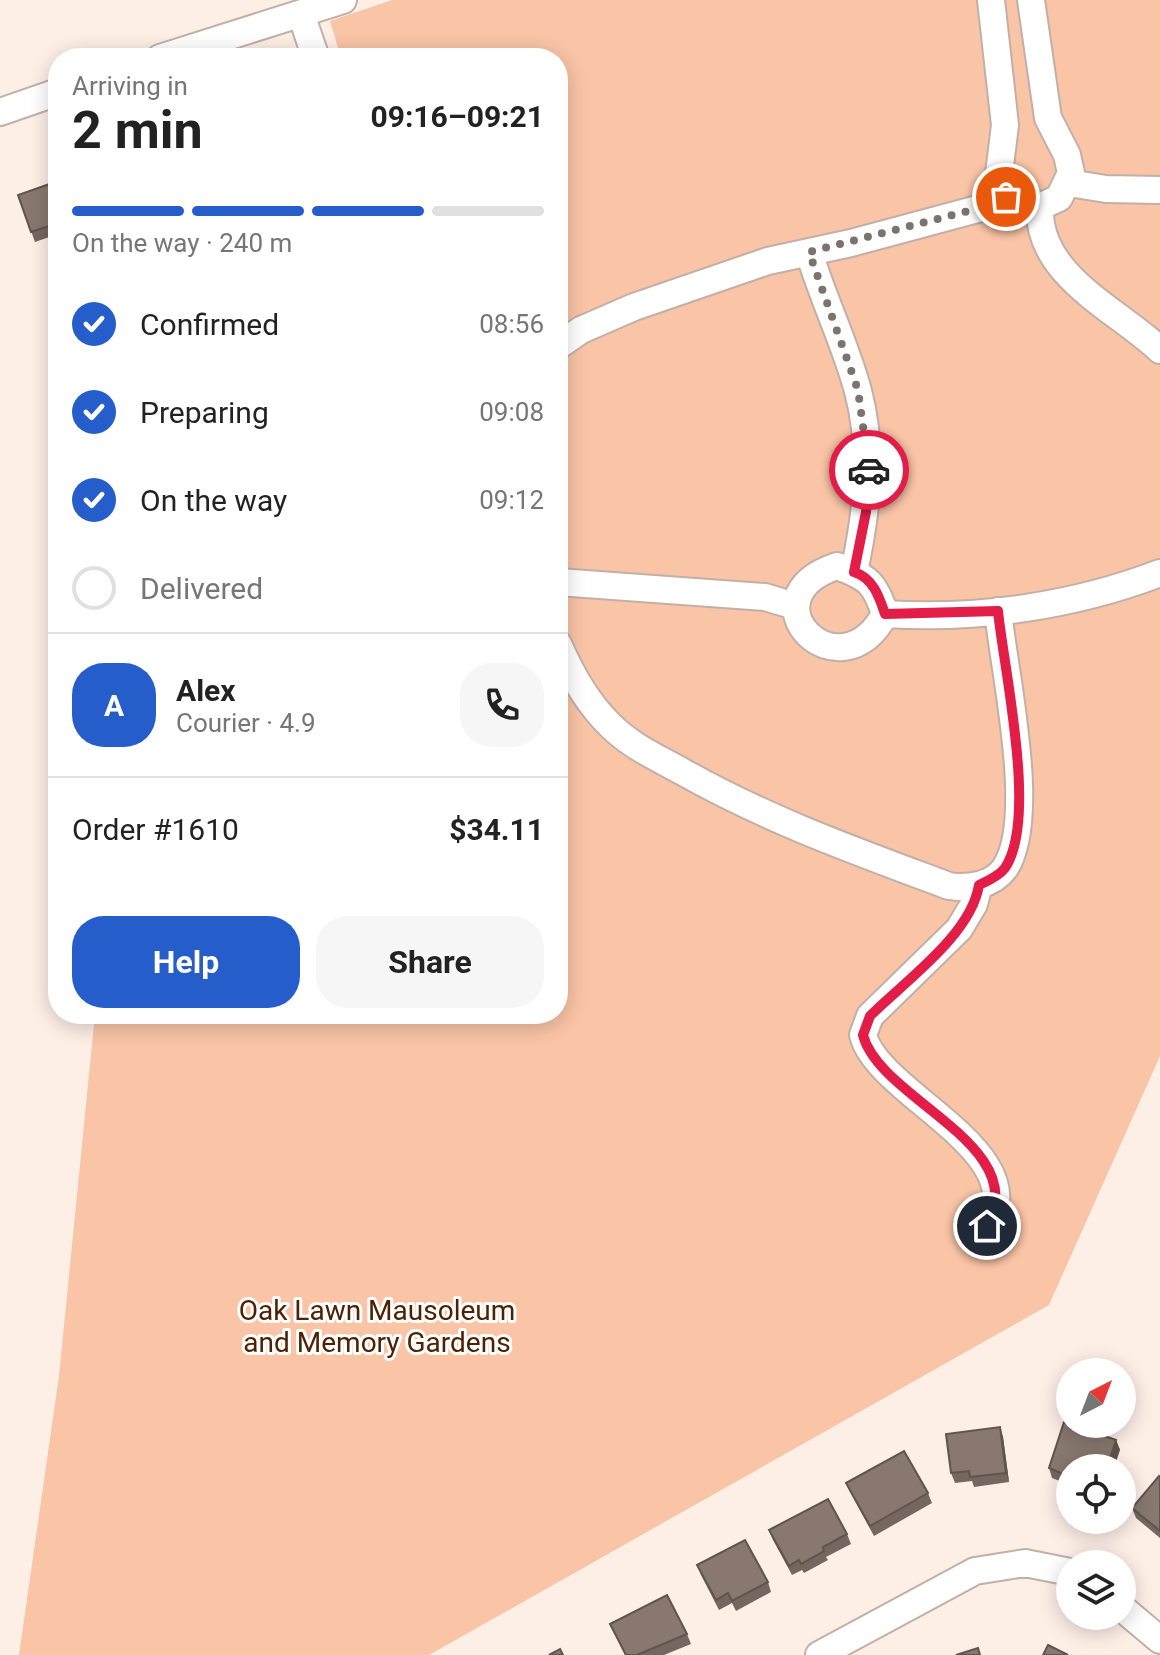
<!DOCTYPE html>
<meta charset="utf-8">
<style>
:root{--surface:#fff;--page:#f6f6f6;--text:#222;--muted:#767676;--line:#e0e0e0;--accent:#255ecb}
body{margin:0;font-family:Roboto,sans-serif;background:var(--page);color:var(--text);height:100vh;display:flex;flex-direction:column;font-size:30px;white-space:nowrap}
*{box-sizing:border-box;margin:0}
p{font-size:26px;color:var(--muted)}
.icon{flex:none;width:44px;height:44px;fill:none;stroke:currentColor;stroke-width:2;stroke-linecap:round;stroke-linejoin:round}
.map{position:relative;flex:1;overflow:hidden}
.details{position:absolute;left:48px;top:48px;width:520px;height:976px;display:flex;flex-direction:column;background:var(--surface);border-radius:32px;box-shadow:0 4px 20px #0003}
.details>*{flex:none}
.needle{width:52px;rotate:42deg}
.tools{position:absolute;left:1056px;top:1358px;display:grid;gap:16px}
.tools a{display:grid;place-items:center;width:80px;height:80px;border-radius:50%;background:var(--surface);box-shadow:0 4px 20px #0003;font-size:40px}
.pin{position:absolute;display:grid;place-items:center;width:68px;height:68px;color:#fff;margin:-34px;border:4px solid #fff;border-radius:50%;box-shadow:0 2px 8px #0007}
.courier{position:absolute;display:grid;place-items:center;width:80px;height:80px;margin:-40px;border:6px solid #e11d48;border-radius:50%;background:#fff;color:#222;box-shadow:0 2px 10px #0007}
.summary em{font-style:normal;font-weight:700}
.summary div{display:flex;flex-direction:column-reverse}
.summary{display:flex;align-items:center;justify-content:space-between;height:136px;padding:0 24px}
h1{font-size:52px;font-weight:700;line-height:60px}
.bar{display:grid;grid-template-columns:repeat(4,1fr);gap:12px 8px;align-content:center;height:96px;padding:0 24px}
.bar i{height:10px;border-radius:6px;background:var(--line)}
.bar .on{background:var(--accent)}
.bar p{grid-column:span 4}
.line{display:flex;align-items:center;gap:20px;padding:0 24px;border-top:2px solid var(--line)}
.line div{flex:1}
.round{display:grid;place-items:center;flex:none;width:84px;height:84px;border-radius:32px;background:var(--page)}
ol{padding:0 24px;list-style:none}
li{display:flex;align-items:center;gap:24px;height:88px}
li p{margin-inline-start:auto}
li .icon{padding:8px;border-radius:50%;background:var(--accent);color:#fff;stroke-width:4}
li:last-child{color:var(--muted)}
li i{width:44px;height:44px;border:4px solid var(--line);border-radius:50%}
.primary-button{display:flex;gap:16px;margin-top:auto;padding:16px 24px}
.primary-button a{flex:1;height:92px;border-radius:32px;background:var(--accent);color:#fff;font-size:32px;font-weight:700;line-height:92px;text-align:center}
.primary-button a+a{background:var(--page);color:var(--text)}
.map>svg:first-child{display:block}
.green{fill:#fac4a6}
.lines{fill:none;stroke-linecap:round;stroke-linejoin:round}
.minor-casing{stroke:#c2b0a7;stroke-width:30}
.minor{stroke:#fff;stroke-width:26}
.wall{fill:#75675f}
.shaded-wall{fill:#5f544e}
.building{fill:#88786f;stroke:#5f544e;stroke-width:2}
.done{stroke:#7c726e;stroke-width:8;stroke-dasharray:0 14.4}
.route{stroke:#e11d48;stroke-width:10}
.labels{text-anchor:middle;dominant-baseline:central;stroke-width:6;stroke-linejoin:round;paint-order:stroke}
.park-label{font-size:28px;fill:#4e2100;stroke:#fff}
</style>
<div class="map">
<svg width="1160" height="1655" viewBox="0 0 1160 1655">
<rect width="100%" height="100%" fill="#fdeee6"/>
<!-- green -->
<path class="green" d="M392 0H1160V1056L1049 1305 429 1655H19L59 1376 95 1014H558V58H341L330 21Z"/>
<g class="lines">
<defs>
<path id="minor" d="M991 0 1005 125 998 182 1008 199 1020 207 1035 209 1059 198 1071 173 1067 155 1048 118 1031 0
M301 14 316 58
M160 58 343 0
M0 112 58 92
M1069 183 1106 189 1160 190
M1040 209C1038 276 1118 310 1160 350
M809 252C823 299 845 343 858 391 874 452 867 511 854 572
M558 346 581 330 634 307 768 261 851 243 1011 200
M837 566C868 577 875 583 885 614 839 699 741 598 837 566Z
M558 582 765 597 795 606
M885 614C977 620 1074 606 1160 573
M558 644C571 674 587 703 611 726 631 746 658 758 683 772 768 820 858 852 949 886 968 889 992 886 1005 868 1038 818 1004 672 998 611
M979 885 974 904 959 929 870 1016 863 1035C878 1096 1045 1155 982 1232
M1122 1608 1160 1640
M819 1655 975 1571 1025 1563 1070 1572"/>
</defs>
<!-- minor casing -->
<use href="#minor" class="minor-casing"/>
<!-- minor -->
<use href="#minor" class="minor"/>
</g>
<!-- wall -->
<path class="wall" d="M58 181V234L35 242 18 195Z
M1000 1427 1003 1437 1009 1482 974 1487 972 1481 955 1483 951 1473Z
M1116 1440 1120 1450 1070 1468V1485L1052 1478 1049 1468Z
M1160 1477V1538L1136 1518 1132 1508Z
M846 1483 928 1493 932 1503 874 1536 850 1492Z
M769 1530 847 1534 851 1544 826 1557 828 1560 804 1573 802 1570 792 1575 773 1540Z
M697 1565 768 1582 771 1592 736 1611 732 1603 719 1610 701 1575Z
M610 1624 687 1634 691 1644 664 1655H625Z"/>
<!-- shaded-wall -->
<path class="shaded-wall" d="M1000 1427 1003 1437 1009 1482 1006 1473Z
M1116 1440 1120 1450 1114 1468H1107Z"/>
<!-- building -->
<path class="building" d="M58 181V223L31 232 18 195Z
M1064 1422 1116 1440 1107 1468H1070V1477L1049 1468Z
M1000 1427 1006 1473 970 1477 969 1471 951 1473 946 1434Z
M904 1451 928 1493 870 1526 846 1483Z
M1159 1476 1160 1477V1531L1132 1508Z
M828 1499 847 1534 823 1547 824 1551 801 1564 799 1560 789 1566 769 1530Z
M745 1540 768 1582 732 1601 728 1593 716 1600 697 1565Z
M667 1595 687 1634 637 1655H626L610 1624Z
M1048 1645 1068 1655H1043Z
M978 1648 980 1655H956Z
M560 1649 563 1655H549Z"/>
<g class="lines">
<!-- done -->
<path class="done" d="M869 470 858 390 809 252 1011 200 1006 197"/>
<!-- route -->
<path class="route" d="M869 470 866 512 854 572C873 578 879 596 885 614L998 611C1004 671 1038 819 1005 868 999 876 988 881 979 885 971 935 905 981 870 1016L863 1035C879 1099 1033 1145 987 1226"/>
</g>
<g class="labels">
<!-- park labels -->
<g class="park-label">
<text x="377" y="1310">Oak Lawn Mausoleum<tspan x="377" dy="32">and Memory Gardens</tspan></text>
</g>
</g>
</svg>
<div class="tools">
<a><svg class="needle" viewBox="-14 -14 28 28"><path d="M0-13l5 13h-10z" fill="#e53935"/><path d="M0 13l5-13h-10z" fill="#767676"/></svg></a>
<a><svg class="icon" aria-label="locate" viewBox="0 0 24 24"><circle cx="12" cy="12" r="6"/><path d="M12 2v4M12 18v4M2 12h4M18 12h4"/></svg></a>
<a><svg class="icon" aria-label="layers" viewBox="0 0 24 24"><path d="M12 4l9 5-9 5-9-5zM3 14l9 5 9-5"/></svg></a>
</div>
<div class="pin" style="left:1006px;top:197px;background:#ea580c"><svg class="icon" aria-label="bag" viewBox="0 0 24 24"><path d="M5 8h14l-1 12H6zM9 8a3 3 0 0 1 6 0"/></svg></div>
<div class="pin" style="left:987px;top:1226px;background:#1f2937"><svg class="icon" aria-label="home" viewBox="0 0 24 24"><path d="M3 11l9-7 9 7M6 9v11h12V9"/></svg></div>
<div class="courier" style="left:869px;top:470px"><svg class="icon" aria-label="car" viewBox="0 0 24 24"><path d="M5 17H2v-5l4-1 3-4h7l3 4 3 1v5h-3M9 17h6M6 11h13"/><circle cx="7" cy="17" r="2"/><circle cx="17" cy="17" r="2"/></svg></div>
<section class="details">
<div class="summary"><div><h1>2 min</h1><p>Arriving in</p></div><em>09:16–09:21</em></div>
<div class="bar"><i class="on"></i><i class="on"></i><i class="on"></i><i></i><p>On the way · 240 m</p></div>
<ol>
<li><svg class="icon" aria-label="check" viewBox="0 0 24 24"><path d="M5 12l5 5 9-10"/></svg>Confirmed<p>08:56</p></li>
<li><svg class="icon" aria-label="check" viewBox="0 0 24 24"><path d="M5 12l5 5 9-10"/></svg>Preparing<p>09:08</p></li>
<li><svg class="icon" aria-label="check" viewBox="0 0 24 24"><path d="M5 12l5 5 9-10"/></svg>On the way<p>09:12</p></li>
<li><i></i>Delivered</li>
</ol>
<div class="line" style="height:144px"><b class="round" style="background:var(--accent);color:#fff">A</b><div><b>Alex</b><p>Courier · 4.9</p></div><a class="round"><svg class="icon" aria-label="phone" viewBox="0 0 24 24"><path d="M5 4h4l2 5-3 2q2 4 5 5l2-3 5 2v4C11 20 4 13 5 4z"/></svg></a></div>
<div class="line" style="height:104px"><div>Order #1610</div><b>$34.11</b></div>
<div class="primary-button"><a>Help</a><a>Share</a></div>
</section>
</div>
